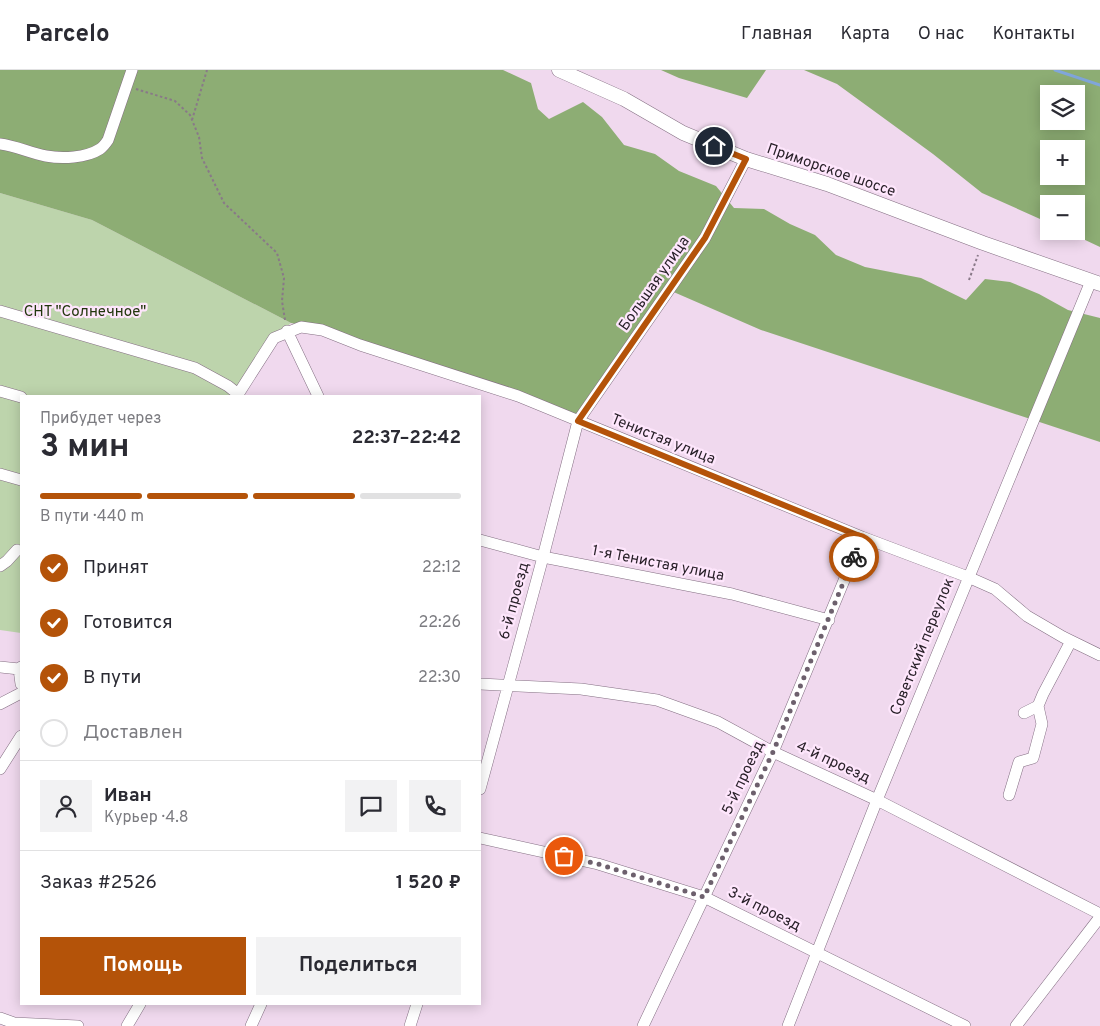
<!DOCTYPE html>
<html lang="ru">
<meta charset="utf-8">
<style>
:root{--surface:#fff;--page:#f2f2f3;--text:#2b2b33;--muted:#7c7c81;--line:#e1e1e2;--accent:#b45309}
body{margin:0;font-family:Overpass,sans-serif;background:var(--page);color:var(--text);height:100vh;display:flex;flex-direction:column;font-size:19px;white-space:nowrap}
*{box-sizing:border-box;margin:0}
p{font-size:16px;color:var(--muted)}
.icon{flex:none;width:28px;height:28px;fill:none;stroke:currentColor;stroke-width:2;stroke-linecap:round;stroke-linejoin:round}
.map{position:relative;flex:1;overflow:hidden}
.drawer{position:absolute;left:20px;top:325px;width:461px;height:610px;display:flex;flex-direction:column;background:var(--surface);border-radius:0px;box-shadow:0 2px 12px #0003}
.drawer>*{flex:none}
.tools{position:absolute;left:1040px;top:15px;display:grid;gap:10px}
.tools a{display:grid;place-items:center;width:45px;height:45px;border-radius:0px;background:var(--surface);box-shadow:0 2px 12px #0003;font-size:25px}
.pin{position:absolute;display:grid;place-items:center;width:42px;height:42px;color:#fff;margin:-21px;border:2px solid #fff;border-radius:50%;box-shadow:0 1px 5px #0007}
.courier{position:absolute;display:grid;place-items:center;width:50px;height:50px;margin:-25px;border:4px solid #b45309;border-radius:50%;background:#fff;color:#222;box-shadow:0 1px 6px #0007}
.summary em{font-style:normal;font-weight:700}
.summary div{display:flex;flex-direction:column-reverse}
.summary{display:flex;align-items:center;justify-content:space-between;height:85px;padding:0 20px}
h1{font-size:32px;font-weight:700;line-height:38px}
.bar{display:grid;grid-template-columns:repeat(4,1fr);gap:8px 5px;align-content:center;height:60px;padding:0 20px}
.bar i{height:6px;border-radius:4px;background:var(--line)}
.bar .active{background:var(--accent)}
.bar p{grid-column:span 4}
.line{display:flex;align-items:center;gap:12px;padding:0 20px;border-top:1px solid var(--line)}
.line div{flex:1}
.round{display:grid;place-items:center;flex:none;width:52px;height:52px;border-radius:0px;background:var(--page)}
ol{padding:0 20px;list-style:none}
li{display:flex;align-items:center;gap:15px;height:55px}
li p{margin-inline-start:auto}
li .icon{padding:5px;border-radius:50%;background:var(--accent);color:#fff;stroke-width:4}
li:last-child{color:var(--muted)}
li i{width:28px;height:28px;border:2px solid var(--line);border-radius:50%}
.action{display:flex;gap:10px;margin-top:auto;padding:10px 20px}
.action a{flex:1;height:58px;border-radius:0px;background:var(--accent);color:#fff;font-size:20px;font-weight:700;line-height:58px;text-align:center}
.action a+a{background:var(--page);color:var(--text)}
header{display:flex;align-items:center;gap:30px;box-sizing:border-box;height:70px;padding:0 25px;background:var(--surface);border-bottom:1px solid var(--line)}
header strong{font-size:24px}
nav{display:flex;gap:28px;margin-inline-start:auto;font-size:18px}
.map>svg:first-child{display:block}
.green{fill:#bdd4ac}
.forest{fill:#8dad74;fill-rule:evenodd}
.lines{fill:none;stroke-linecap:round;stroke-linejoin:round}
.stream{stroke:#81a6da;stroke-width:3}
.minor-casing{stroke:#846f83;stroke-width:12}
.major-casing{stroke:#846f83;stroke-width:15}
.path{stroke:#897988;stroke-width:2;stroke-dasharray:2.5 2.5;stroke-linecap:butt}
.minor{stroke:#fff;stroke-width:11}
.major{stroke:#fff;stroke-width:14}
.done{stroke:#6d606d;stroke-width:5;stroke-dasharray:0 9}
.route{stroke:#b45309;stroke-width:6}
.labels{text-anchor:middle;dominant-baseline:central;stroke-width:4.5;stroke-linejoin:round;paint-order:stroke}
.street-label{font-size:15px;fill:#271f27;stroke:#fee6fc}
.park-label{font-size:15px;fill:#21360c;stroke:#fee6fc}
</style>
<header>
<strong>Parcelo</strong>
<nav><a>Главная</a><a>Карта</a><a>О нас</a><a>Контакты</a></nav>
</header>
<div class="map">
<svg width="1100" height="956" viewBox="0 0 1100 956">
<rect width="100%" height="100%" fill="#f0d9ee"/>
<!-- green -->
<path class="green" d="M0 123 92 150 291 253 274 268 236 326H21V563L0 560Z"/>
<!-- forest -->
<path class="forest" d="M0 0H503L531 13 538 39 549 49 583 32 602 47 624 75 655 84 679 101 716 116 734 138 764 139 790 154 815 165 836 185 865 197 921 208 966 230 985 209 1010 212 1039 224 1068 240 1100 248V372L761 260 669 220 583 344 570 347 323 260 291 253 92 150 0 123Z
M661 0H766L747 28 679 8Z
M804 0H1100V177L1066 161H1076V134H1049V153L982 123 933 84 837 14ZM1049 24H1076V51H1049ZM1049 79H1076V106H1049Z"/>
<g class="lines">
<!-- stream -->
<path class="stream" d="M1055 0 1100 15"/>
<defs>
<path id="minor" d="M0 74C16 76 30 83 46 86 62 89 86 88 100 79 103 77 106 73 108 70L132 0
M0 241 195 298 228 316 238 324
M287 261 318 326
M0 321 21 327
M237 326 274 268 301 257 322 260 360 275 518 326 862 467 968 507 995 519 1027 546 1063 567 1100 585
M0 404 21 410
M480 470 543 487 732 524 829 550
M0 496 7 491 17 480
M0 597 19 599
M21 597 19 599 21 614
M480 614 581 619 657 630 718 652 773 682 877 730 1100 844
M0 634 21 623
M1024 643 1038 636
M0 699 21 666
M480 719 543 487 578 351 705 168 746 89
M1009 725 1019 692 1033 688 1042 654 1038 636 1043 624 1071 571
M480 768 598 794 704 827 965 956
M0 948 14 953 78 956
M127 956 140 934
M251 956 261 934
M410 956 417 934
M643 956 773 682 862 467
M788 956 877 730 1091 211
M1016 956 1100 847"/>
<path id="major" d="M559 0 624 29 683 63 746 89 827 114 983 173 1100 214"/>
</defs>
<!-- minor casing -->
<use href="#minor" class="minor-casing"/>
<!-- major casing -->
<use href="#major" class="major-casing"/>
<!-- path -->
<path class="path" d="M136 19 175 31 190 45 199 67 202 88 224 133 277 183 284 208 282 231 285 250
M192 50 207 0
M969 210 978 185"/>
<!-- minor -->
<use href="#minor" class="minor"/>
<!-- major -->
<use href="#major" class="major"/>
</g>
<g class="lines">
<!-- done -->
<path class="done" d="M564 786 598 794 704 827 773 682 854 487"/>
<!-- route -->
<path class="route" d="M714 76 746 89 705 168 578 351 862 467 854 487"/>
</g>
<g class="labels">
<!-- street labels -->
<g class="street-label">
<text transform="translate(831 101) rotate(19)">Приморское шоссе</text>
<text transform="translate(655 214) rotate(-55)">Большая улица</text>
<text transform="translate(663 370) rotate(22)">Тенистая улица</text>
<text transform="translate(658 494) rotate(11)">1-я Тенистая улица</text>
<text transform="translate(515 531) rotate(-75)">6-й проезд</text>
<text transform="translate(923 577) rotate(-68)">Советский переулок</text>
<text transform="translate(833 693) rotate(25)">4-й проезд</text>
<text transform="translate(744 708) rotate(-65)">5-й проезд</text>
<text transform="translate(764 840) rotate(27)">3-й проезд</text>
</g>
<!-- park labels -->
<g class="park-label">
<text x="85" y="242">СНТ "Солнечное"</text>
</g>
</g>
</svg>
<div class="tools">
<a><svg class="icon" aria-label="layers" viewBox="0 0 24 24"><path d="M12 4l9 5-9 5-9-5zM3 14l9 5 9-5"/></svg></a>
<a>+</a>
<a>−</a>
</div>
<div class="pin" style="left:564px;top:786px;background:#ea580c"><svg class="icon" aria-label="bag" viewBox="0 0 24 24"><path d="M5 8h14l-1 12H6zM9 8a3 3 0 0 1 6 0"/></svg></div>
<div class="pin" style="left:714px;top:76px;background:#1f2937"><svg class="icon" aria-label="home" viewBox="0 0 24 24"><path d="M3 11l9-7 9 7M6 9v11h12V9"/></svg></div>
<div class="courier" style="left:854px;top:487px"><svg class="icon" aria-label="bike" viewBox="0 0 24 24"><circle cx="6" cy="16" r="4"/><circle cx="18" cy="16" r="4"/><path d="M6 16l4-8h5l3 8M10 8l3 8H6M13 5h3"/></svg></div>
<section class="drawer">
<div class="summary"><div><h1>3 мин</h1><p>Прибудет через</p></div><em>22:37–22:42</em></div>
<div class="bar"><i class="active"></i><i class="active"></i><i class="active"></i><i></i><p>В пути · 440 m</p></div>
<ol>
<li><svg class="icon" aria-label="check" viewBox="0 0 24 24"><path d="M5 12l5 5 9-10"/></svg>Принят<p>22:12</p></li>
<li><svg class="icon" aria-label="check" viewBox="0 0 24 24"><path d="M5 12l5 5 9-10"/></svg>Готовится<p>22:26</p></li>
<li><svg class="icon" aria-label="check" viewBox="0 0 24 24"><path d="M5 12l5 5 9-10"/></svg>В пути<p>22:30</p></li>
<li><i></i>Доставлен</li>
</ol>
<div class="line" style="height:90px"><a class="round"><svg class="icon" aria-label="person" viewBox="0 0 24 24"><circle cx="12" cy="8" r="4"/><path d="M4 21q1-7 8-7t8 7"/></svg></a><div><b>Иван</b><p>Курьер · 4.8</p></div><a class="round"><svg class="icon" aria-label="chat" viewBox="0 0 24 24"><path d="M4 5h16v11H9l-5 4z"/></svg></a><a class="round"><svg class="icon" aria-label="phone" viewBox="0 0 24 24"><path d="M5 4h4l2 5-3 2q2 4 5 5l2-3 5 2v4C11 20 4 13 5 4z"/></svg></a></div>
<div class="line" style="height:65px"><div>Заказ #2526</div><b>1 520 ₽</b></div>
<div class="action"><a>Помощь</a><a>Поделиться</a></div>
</section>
</div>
